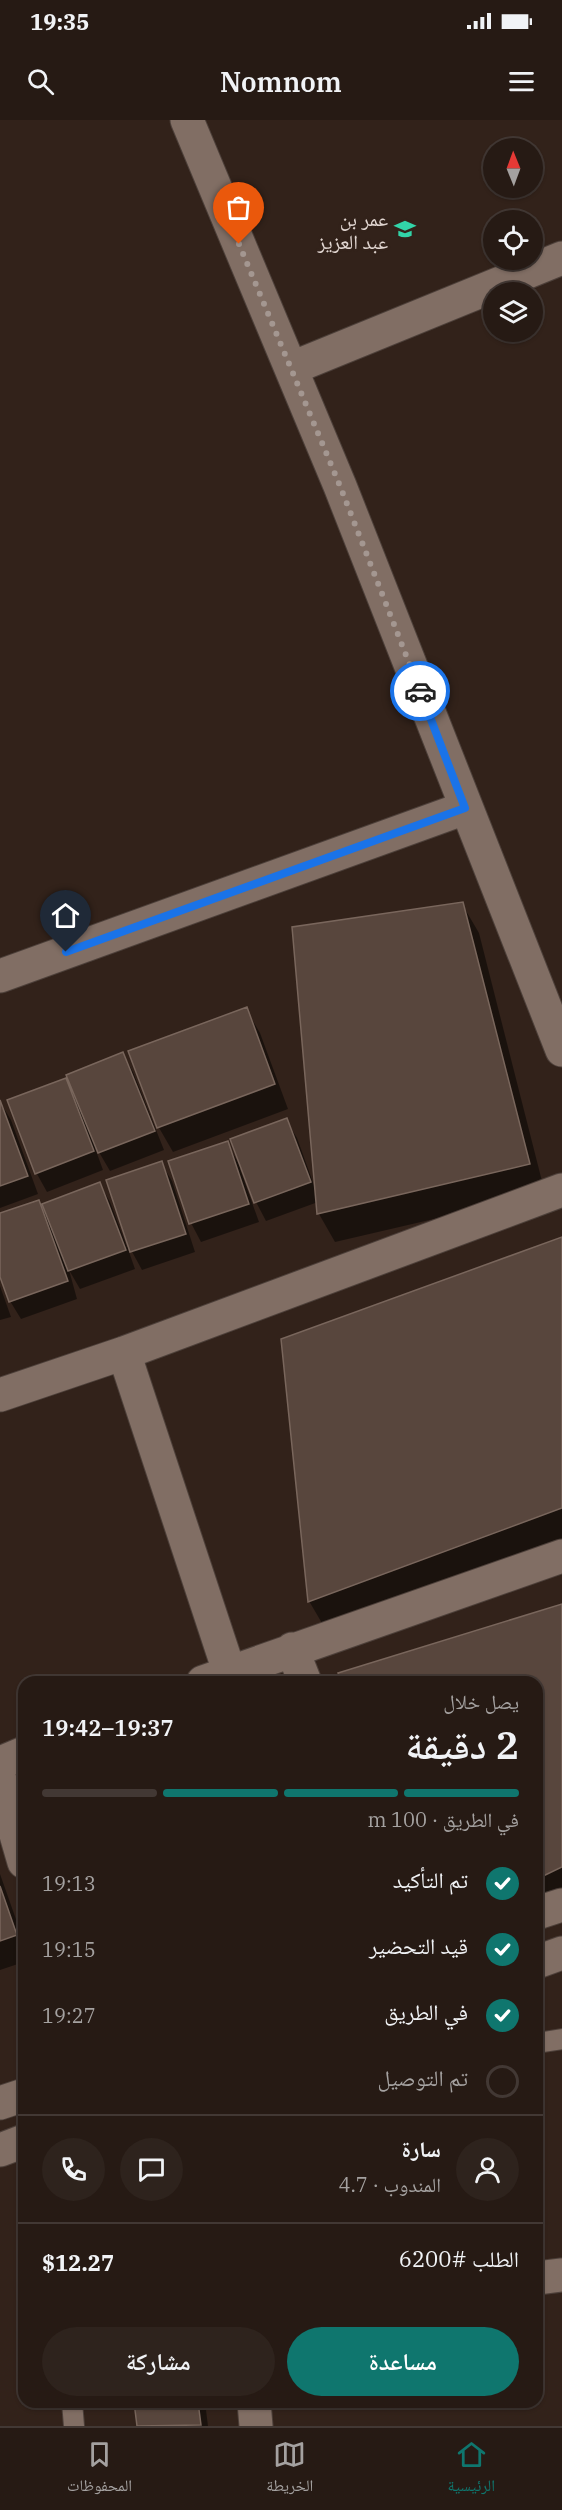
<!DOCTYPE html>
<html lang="ar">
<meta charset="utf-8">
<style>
:root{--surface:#261a14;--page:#2e231d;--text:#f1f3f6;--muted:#a4a1a0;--line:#423834;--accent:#0f766e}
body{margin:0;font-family:"IBM Plex Serif","Noto Naskh Arabic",serif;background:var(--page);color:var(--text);direction:rtl;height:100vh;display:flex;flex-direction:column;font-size:22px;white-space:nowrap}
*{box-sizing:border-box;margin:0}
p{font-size:20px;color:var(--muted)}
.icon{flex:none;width:33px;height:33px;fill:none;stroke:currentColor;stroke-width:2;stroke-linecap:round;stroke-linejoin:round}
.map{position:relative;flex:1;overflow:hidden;direction:ltr}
.sheet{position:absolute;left:18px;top:1556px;width:525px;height:732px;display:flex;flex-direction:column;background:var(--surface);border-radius:18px;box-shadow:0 2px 4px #0004,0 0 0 2px var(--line);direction:rtl}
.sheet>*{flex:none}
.needle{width:39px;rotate:359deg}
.tools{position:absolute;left:483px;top:18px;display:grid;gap:12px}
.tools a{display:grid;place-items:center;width:60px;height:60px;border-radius:50%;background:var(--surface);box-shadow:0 2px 4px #0004,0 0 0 2px var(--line);font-size:30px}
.pin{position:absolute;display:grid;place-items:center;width:51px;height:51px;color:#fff;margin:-62px -26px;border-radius:50% 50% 50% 0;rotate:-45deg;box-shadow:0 0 6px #0007}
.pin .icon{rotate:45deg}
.courier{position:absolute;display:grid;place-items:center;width:60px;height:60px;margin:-30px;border:4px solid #1a73e8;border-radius:50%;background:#fff;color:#222;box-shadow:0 2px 8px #0007}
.head em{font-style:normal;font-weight:600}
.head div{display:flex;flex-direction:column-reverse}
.head{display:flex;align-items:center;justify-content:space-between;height:102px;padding:0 24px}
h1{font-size:39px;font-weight:600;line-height:45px}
.bar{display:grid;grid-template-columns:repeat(4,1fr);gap:9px 6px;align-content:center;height:72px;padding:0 24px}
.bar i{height:8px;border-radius:4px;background:var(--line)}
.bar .current{background:var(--accent)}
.bar p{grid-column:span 4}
.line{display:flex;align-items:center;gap:15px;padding:0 24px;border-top:2px solid var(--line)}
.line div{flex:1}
.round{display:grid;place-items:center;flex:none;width:63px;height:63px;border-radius:32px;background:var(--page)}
ol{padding:0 24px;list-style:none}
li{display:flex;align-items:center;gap:18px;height:66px}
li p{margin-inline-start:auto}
li .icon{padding:6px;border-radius:50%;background:var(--accent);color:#fff;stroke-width:4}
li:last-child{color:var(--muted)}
li i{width:33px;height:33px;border:3px solid var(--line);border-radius:50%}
.primary-button{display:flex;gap:12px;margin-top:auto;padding:12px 24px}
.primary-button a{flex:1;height:69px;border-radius:36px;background:var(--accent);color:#fff;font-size:24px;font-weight:600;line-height:69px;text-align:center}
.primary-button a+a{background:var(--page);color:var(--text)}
.status{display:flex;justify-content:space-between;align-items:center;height:42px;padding:0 30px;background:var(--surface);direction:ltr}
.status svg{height:16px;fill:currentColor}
header{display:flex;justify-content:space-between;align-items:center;height:78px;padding:0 24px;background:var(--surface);font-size:27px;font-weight:600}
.dock{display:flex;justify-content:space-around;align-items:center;height:84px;border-top:2px solid var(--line);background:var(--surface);font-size:16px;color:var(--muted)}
.dock a{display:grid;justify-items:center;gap:3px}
.dock .current{color:var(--accent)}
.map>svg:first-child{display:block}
.shadow{fill:#0007}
.building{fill:#58463d;stroke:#79665c;stroke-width:1.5}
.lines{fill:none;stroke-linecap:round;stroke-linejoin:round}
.service-casing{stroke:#4d403a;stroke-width:22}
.minor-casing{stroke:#4d403a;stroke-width:35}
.tertiary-casing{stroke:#4d403a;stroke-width:35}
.service{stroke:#816e64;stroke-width:20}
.minor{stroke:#816e64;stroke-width:33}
.tertiary{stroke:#816e64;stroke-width:33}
.done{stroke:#a49791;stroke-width:6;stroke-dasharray:0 10.8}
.route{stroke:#1a73e8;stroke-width:8}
.labels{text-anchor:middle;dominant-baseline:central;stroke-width:5;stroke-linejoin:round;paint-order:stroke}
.poi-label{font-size:20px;fill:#e1d6d1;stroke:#32221a;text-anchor:end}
</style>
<div class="status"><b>19:35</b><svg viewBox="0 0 49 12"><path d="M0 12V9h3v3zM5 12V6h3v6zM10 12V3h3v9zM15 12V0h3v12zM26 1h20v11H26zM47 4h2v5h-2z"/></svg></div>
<header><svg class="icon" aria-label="menu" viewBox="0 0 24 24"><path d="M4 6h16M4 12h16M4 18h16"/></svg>Nomnom<svg class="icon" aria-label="search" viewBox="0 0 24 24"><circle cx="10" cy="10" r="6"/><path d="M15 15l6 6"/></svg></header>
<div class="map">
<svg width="562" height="2306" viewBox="0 0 562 2306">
<rect width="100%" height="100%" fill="#32221a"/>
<!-- shadow -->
<path class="shadow" d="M462 784 479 813 545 1073 335 1122 319 1094 318 1082 266 1101 256 1082 243 1048 240 1049 259 1102 201 1122 191 1103 170 1042 227 1023 240 1046 286 1000 297 1018 315 1068Z
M246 889 260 913 288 989 173 1032 158 1006Z
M123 934 133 952 164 1030 110 1051 96 1027 95 1028 103 1050 47 1072 37 1054 9 981 65 960 76 979Z
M0 982 11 1000 38 1074 0 1088Z
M161 1043 172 1061 195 1132 142 1150 130 1128 128 1129 135 1149 80 1169 69 1150 77 1179 21 1199 10 1181 0 1153V1095L38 1081 46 1095 100 1064 110 1082 127 1127 130 1126Z
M562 1119V1423L326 1510 309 1481Z
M0 1166 11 1197 0 1200Z
M562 1485V1784L537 1796V1562Z
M0 1754 24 1822V1842L0 1850Z
M136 2282H205L208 2306H139Z"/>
<!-- building -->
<path class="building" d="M463 782 530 1044 317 1094 292 807Z
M247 887 275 964 157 1008 128 931Z
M123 932 155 1011 98 1033 66 955Z
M66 958 94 1031 35 1054 7 980Z
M0 980 28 1056 0 1066Z
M287 998 311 1062 254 1083 230 1019Z
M228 1021 249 1084 189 1104 168 1041Z
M162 1041 186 1114 130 1132 106 1060Z
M100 1062 126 1130 68 1151 42 1084Z
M39 1080 68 1161 9 1182 0 1157V1093Z
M562 1117V1388L308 1482 281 1219Z
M562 1484V1747L537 1759V1562H342L338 1553Z
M0 1766 17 1815 0 1821Z
M134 2282H198L201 2305 137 2306Z"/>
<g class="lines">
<defs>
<path id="service" d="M537 1923 562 1919
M72 2282 74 2306"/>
<path id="minor" d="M187 0 340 366 562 930
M292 248 562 138
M0 856 465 688
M124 1233 229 1551
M0 1275 124 1233 562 1070
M292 1529 305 1562
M203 1562 562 1436
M0 1643 24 1633
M0 1660 24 1742
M537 2158 562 2155
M254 2282 256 2306"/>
<path id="tertiary" d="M537 1793 562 1785
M537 1842 562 1833
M0 1983 24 1975
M0 2030 24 2021"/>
</defs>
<!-- service casing -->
<use href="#service" class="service-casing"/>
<!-- minor casing -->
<use href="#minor" class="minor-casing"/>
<!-- tertiary casing -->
<use href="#tertiary" class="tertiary-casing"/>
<!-- service -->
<use href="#service" class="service"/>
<!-- minor -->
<use href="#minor" class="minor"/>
<!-- tertiary -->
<use href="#tertiary" class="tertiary"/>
</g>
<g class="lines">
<!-- done -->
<path class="done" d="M239 124 340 366 420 571"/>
<!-- route -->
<path class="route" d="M66 832 465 688 420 571"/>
</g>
<!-- icons -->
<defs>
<symbol id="school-bare" viewBox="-9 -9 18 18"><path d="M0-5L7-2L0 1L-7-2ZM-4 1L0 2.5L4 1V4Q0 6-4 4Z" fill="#32d4a8" stroke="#32221a" stroke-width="2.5" paint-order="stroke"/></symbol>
</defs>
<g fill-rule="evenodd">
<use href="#school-bare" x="390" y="94" width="30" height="30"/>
</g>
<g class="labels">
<!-- poi labels -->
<g class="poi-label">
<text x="388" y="98">عمر بن<tspan x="388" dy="23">عبد العزيز</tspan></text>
</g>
</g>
</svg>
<div class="tools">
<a><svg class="needle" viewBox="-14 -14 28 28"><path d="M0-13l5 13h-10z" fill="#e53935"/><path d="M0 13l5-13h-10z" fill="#a4a1a0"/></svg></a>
<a><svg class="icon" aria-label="locate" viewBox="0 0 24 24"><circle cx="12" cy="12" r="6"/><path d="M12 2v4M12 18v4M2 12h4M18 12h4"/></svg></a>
<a><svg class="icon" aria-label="layers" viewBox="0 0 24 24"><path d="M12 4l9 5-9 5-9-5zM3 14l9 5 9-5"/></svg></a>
</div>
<div class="pin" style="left:239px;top:124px;background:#ea580c"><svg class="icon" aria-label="bag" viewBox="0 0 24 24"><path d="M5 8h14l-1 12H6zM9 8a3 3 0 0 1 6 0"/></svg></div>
<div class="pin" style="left:66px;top:832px;background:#1f2937"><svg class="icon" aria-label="home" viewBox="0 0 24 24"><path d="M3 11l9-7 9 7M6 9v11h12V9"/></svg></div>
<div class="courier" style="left:420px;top:571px"><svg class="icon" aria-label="car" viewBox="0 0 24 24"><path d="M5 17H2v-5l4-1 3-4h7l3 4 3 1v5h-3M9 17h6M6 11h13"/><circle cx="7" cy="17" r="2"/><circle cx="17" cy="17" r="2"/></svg></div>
<section class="sheet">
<div class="head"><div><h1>2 دقيقة</h1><p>يصل خلال</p></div><em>19:37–19:42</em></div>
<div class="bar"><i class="current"></i><i class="current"></i><i class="current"></i><i></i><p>في الطريق · 100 m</p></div>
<ol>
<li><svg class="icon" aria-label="check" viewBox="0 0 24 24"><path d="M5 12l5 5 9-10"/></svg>تم التأكيد<p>19:13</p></li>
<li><svg class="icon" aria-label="check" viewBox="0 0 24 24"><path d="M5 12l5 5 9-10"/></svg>قيد التحضير<p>19:15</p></li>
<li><svg class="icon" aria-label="check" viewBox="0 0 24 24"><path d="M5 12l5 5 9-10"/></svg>في الطريق<p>19:27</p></li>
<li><i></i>تم التوصيل</li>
</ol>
<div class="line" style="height:108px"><a class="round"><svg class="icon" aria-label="person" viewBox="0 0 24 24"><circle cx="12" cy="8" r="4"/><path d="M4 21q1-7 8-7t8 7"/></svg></a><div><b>سارة</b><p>المندوب · 4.7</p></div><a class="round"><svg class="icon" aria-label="chat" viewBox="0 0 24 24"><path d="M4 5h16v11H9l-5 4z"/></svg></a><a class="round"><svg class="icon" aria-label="phone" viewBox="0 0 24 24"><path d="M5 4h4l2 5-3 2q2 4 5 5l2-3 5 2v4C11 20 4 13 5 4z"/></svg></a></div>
<div class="line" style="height:78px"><div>الطلب #6200</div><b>$12.27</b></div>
<div class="primary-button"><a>مساعدة</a><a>مشاركة</a></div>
</section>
</div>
<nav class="dock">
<a class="current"><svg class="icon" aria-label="home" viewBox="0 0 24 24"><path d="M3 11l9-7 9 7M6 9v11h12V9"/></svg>الرئيسية</a>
<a><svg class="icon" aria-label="map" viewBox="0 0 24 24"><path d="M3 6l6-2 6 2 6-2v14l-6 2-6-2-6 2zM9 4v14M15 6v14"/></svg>الخريطة</a>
<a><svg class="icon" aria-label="saved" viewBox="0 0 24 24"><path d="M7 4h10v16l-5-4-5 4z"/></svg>المحفوظات</a>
</nav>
